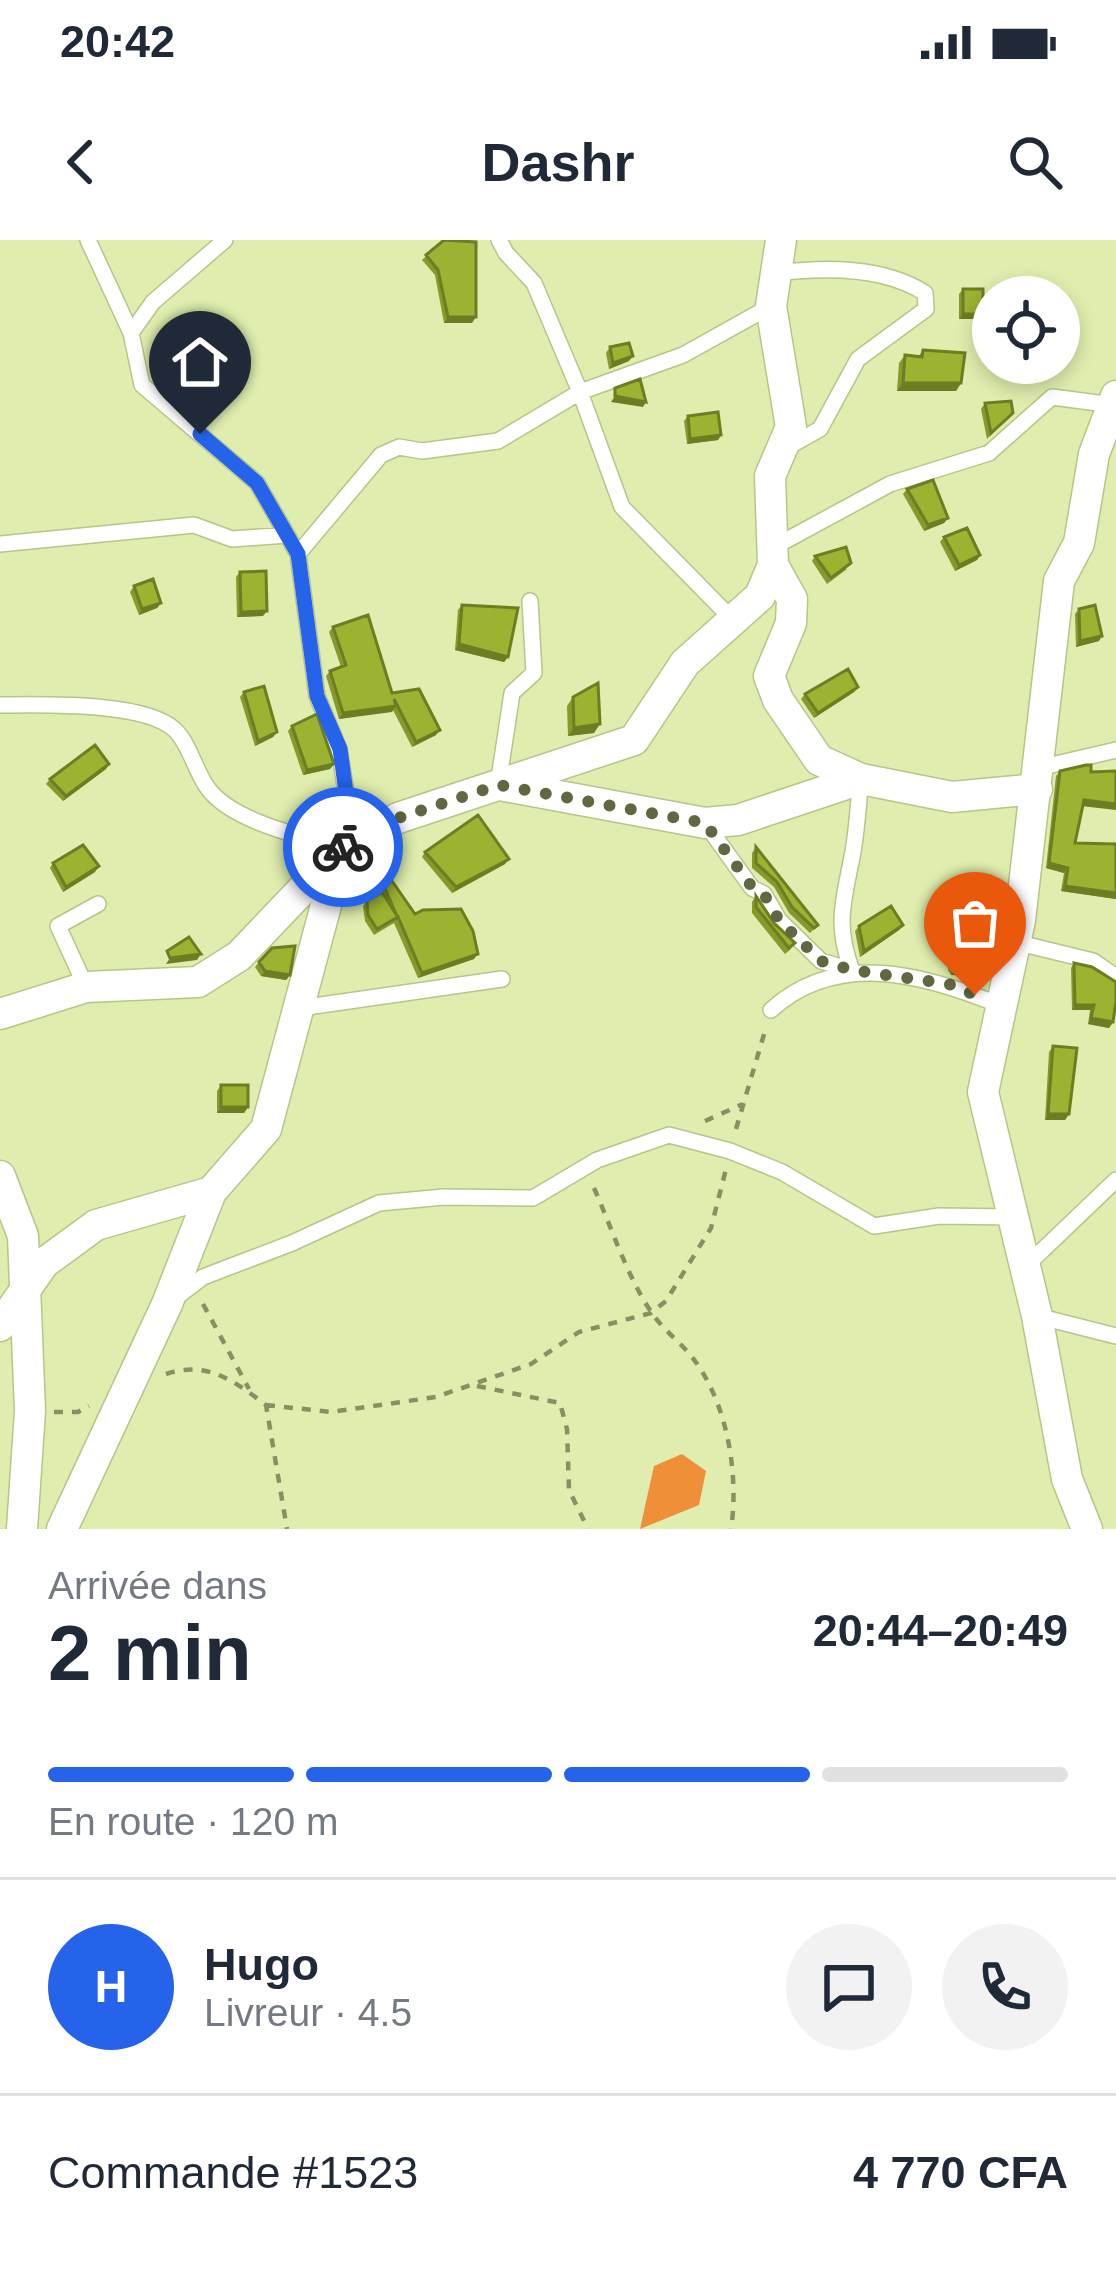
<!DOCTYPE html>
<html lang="fr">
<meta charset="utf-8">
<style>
:root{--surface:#fff;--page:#f2f2f3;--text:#1f2937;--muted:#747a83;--line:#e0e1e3;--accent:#2563eb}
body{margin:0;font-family:Arial,sans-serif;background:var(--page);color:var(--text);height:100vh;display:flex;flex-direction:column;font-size:45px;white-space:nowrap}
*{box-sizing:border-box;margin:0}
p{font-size:39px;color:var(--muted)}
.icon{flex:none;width:66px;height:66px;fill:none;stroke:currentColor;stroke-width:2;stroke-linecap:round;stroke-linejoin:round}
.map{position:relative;height:1289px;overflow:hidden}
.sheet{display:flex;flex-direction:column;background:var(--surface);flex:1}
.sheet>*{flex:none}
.buttons{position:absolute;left:972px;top:36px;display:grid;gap:24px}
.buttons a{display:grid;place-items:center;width:108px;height:108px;border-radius:50%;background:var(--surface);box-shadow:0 6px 18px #0003;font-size:60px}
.pin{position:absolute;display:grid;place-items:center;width:102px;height:102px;color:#fff;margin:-123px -51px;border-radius:50% 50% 50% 0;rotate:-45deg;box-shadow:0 0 12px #0007}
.pin .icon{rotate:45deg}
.courier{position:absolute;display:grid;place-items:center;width:120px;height:120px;margin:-60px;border:9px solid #2563eb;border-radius:50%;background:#fff;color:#222;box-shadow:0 3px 15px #0007}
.summary em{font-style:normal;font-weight:600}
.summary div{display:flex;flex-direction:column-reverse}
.summary{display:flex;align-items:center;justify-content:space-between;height:204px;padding:0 48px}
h1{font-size:78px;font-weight:600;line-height:90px}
.bar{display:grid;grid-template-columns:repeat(4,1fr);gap:18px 12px;align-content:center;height:144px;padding:0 48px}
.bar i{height:15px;border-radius:9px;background:var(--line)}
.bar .on{background:var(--accent)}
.bar p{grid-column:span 4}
.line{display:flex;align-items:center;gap:30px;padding:0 48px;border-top:3px solid var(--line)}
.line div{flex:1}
.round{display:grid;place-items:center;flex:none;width:126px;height:126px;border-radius:63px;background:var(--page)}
.status{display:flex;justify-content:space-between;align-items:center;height:84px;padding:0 60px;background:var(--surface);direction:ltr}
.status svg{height:33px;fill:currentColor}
header{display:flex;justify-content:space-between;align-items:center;height:156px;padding:0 48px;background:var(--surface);font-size:54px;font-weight:600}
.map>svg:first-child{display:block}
.forest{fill:#ef8f38}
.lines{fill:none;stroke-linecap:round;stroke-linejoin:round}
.service-casing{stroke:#b7c587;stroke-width:18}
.minor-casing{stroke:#b7c587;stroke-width:33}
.path{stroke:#869062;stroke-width:4.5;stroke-dasharray:9 9;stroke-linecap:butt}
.service{stroke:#fff;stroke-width:15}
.minor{stroke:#fff;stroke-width:30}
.wall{fill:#86992a}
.shaded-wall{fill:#6d7d22}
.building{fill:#9cb231;stroke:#6d7d22;stroke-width:3}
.done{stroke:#606741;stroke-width:12;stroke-dasharray:0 21.6}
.route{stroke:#2563eb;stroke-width:15}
</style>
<div class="status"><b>20:42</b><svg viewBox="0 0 49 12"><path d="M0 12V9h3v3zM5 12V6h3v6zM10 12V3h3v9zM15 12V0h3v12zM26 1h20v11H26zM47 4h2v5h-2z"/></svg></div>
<header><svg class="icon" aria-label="back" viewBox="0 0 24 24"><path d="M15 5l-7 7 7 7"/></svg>Dashr<svg class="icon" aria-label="search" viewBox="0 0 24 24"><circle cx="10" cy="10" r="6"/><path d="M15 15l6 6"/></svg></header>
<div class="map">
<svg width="1116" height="1289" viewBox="0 0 1116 1289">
<rect width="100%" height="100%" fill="#dfeeae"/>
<!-- forest -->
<path class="forest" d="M682 1214 706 1231 699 1265 640 1289 654 1226Z"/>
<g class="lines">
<defs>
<path id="service" d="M499 0 506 13 534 43 580 152 622 267 733 380
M776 33C825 27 883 26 925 53L926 69 858 119 820 189 788 207
M131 93 153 62 225 0
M0 304 194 285 232 299 287 295
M772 308 890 244 989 213 1052 157 1113 165
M298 314 381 215 399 207 422 211 498 201 580 152 683 115 771 66
M0 465C40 465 145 461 175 490 189 503 195 530 207 547 230 581 303 597 342 608L346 552 339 509 317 456 298 314 257 243 142 145 131 93 88 0
M1039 528 1116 510
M498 545 512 453 534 433 530 361
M705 583 752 648 764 654 779 680 821 721 851 730
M1015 702 1093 721 1116 737
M852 731C835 685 843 663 852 617 857 592 858 565 861 539
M86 747 58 686 98 664
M300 768 502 739
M771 770C838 709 926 735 1002 766
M1027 1025 1116 940
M174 1059 203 1037 292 1003 379 963 444 957 533 958 597 920 669 895 730 911 782 932 874 986 939 976 1013 977
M1037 1076 1116 1096"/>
<path id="minor" d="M773 325 792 359 791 383 769 436 778 460 819 520 861 539 952 557 1037 549
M505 546 705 583 738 580 861 539
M0 774 86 747 198 742 239 716 342 608 398 578 634 500 685 423 760 356 773 325 770 236 791 187 771 66 781 0
M0 936 23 996 30 1171 22 1289
M0 1086 44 1023 96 985 211 952
M62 1289 167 1064 211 952 266 889 340 613
M1087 1289 1067 1239 1037 1076 983 852 1020 680 1059 341 1079 303 1094 214 1116 156"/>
</defs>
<!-- service casing -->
<use href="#service" class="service-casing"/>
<!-- minor casing -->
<use href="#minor" class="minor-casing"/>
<!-- path -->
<path class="path" d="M705 881 743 864
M736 889 765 791
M594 948C611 986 628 1039 652 1073 664 1091 683 1104 695 1121 728 1166 739 1236 731 1289
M203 1064 249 1149
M166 1134C207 1120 234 1141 266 1165L287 1289
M477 1146 560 1163 567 1189 569 1250 588 1289
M266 1165 331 1172 436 1157 531 1124 579 1092 651 1073 666 1061 711 988 726 929
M54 1172H78L89 1166"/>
<!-- service -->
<use href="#service" class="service"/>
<!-- minor -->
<use href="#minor" class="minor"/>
</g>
<!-- wall -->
<path class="wall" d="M444 0 472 83H444L435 35 422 20Z
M963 49 983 74 979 79H959V54Z
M610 107 629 121 609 129 606 113Z
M923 110 961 143 956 151H897L899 123 905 115 918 117Z
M985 163 1013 173 987 199 981 169Z
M688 176 721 195 718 200 687 204 684 181Z
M907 249 948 278 944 283 924 291 903 254Z
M944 297 980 315 977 320 955 331 940 302Z
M815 316 847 329 827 344 812 321Z
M240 332 263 376 237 377 236 337Z
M134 346 161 363 157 368 139 375 130 352Z
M462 365 508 417 504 422 455 410 458 370Z
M1079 369 1099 401 1076 407 1075 374Z
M333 387 392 453 436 495 412 507 393 470 339 479 326 436 330 431 341 427 329 392Z
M858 447 854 452 814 478 801 459 805 454Z
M244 452 277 492 273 497 255 506 240 457Z
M573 457 594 493 568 496 567 466Z
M292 486 334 524 330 529 303 535 288 491Z
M106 529 63 561 46 544 50 539Z
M1060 531 1083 566 1075 603 1116 604V659L1061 651 1064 633 1046 628 1056 536Z
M756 607 818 685 810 693 789 673 774 647 752 628V613Z
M425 612 505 624 452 653 422 617Z
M53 623 95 632 63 652 50 628Z
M959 641 988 736 951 735 948 730 953 650Z
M384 646 415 674 474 719 418 738 394 683 374 695 365 681 363 666 367 661 381 652Z
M756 656 791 709 785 714 752 673V662Z
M903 685 899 690 860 717 855 691 859 686Z
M259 722 290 735 286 740 261 736 255 727Z
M1074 723 1113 782 1109 788 1088 784 1090 770H1072L1071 728Z
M1053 806 1069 874 1065 880H1045L1049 812Z
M221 845 248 867 244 873H217V851Z"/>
<!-- shaded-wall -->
<path class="shaded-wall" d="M963 74H983L979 79H959Z
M448 77H476L472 83H444Z
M633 116 629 121 609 129 613 123Z
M903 143H961L956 151H897Z
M615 156 646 162 643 167 611 162Z
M721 195 718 200 687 204 690 199Z
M948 278 944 283 924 291 928 285Z
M980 315 977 320 955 331 959 325Z
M161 363 157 368 139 375 142 369Z
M267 371 263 376 237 377 241 372Z
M1102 396 1099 401 1076 407 1080 401Z
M459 404 508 417 504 422 455 410Z
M858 447 854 452 814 478 818 473Z
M396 466 392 472 339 479 343 473Z
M600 484 594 493 568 496 574 488Z
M440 490 436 495 412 507 416 502Z
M277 492 273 497 255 506 258 501Z
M109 524 106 529 63 561 66 556Z
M334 524 330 529 303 535 307 530Z
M1084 560 1116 564V570L1081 566Z
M509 619 505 624 452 653 456 647Z
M1049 623 1068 628 1064 633 1046 628Z
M99 626 95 632 63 652 66 647Z
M1065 646 1116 653V659L1061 651Z
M903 685 899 690 860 717 864 711Z
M201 714 197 720 166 724 170 718Z
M478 714 474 719 418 738 422 733Z
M957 726 994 727 988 736 951 735Z
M265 731 290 735 286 740 261 736Z
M1075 765H1094L1090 770H1072Z
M1091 778 1113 782 1109 788 1088 784Z
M221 867H248L244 873H217Z
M1048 874H1069L1065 880H1045Z"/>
<!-- building -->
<path class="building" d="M444 0 476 2V77H448L438 30 426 15Z
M963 49H983V74H963Z
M629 103 633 116 613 123 610 107Z
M923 110 965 113 961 143H903L905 115 922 117Z
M640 139 646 162 615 156V148Z
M1011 161 1013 173 991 193 985 163Z
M718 172 721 195 690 199 688 176Z
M933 240 948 278 928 285 907 249Z
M967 288 980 315 959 325 944 297Z
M846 307 851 323 831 338 815 316Z
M266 331 267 371 241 372 240 332Z
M153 339 161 363 142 369 134 346Z
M462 365 518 368 508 417 459 404Z
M1095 365 1102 396 1080 401 1079 369Z
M368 375 392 453 419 449 440 490 416 502 394 459 396 466 343 473 330 431 346 425 333 387Z
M848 429 858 447 818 473 805 454Z
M598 443 600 484 574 488 573 457Z
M264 446 277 492 258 501 244 452Z
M317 474 334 524 307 530 292 486Z
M95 505 109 524 66 556 50 539Z
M1086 525H1091V532L1116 531V564L1084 560 1075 603 1116 604V653L1065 646 1068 628 1049 623 1060 531Z
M478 575 509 619 456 647 425 612Z
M83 605 99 626 66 647 53 623Z
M756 607 818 685 814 688 792 667 777 642 756 623Z
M392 641 415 674 423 670 461 669 473 691 478 714 422 733 398 677 377 689 368 675 367 661 382 652 397 676 384 646Z
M959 641 995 644 996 663H1007L994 727 957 726 954 721Z
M756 656 774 683 795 703 789 708 756 667Z
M891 666 903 685 864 711 859 686Z
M189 697 201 714 170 718 167 711Z
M295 706 290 735 265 731 259 722 272 708Z
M1074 723 1092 727 1116 742V761L1113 782 1091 778 1094 765H1075Z
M1053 806 1077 808 1069 874H1048Z
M221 845H248V867H221Z"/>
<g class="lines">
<!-- done -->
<path class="done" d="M343 607 398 578 499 545 705 583 752 647 764 654 779 680 821 721 852 730 949 744 975 755"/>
<!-- route -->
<path class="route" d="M200 194 257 243 298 314 317 456 340 509 346 552 343 607"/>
</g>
</svg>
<div class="buttons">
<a><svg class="icon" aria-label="locate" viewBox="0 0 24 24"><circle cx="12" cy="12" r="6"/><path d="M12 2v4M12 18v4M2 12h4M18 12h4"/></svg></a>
</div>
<div class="pin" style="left:975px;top:755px;background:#ea580c"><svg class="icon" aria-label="bag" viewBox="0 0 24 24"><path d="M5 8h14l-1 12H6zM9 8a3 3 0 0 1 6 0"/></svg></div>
<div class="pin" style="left:200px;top:194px;background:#1f2937"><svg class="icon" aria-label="home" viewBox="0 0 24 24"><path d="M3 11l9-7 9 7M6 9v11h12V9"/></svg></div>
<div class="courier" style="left:343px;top:607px"><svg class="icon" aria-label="bike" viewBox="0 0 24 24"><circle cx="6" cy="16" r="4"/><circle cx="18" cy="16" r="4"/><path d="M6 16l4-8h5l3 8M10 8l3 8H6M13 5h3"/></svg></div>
</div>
<section class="sheet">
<div class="summary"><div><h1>2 min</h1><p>Arrivée dans</p></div><em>20:44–20:49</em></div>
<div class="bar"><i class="on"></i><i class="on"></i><i class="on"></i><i></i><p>En route · 120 m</p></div>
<div class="line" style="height:216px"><b class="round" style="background:var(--accent);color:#fff">H</b><div><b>Hugo</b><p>Livreur · 4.5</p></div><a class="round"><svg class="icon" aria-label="chat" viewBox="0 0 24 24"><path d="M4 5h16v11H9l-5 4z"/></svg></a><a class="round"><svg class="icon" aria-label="phone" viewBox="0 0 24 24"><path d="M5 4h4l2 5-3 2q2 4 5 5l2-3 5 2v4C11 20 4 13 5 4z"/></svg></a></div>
<div class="line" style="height:156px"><div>Commande #1523</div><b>4 770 CFA</b></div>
</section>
